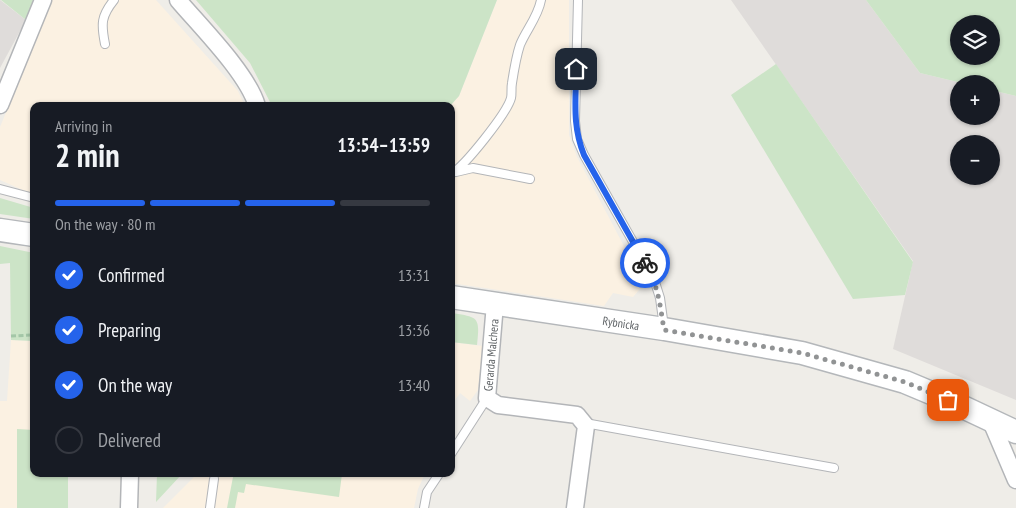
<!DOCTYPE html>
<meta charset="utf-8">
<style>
:root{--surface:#171b24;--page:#242831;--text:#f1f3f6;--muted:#9ea1a6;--line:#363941;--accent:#2563eb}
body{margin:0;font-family:"PT Sans Narrow",sans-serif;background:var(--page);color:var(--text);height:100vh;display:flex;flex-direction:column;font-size:19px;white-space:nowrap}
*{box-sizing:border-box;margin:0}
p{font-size:16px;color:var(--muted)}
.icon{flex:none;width:28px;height:28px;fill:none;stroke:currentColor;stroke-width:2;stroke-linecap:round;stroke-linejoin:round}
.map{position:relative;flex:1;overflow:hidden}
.panel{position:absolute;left:30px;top:102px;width:425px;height:375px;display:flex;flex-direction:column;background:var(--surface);border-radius:10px;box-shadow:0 1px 4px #0004}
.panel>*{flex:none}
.fabs{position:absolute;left:950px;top:15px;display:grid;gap:10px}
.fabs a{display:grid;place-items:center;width:50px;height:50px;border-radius:50%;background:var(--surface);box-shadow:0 1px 4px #0004;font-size:25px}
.pin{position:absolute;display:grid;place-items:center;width:42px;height:42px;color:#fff;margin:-21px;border-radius:10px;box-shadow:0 2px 8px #0006}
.courier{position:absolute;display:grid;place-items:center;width:50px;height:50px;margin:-25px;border:4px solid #2563eb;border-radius:50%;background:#fff;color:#222;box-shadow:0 1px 6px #0007}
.headline em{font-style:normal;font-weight:700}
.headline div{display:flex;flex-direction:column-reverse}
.headline{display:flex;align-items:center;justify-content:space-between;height:85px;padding:0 25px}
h1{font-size:32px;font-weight:700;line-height:38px}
.bar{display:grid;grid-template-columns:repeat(4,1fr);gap:8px 5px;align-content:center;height:60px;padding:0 25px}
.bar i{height:6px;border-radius:4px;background:var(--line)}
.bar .active{background:var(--accent)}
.bar p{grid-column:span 4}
ol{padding:0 25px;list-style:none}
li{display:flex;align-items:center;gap:15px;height:55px}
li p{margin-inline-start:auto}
li .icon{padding:5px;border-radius:50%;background:var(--accent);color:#fff;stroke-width:4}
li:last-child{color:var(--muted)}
li i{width:28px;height:28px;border:2px solid var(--line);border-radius:50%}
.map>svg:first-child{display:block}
.commercial{fill:#fbf1e2}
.industrial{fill:#dfdcda;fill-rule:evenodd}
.green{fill:#cce4c7;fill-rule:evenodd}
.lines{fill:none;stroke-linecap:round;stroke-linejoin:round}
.lane-casing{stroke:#b3b5b8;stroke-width:10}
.street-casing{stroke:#b3b5b8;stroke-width:19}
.secondary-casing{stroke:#b4b7ba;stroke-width:25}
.path{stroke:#a3c6a7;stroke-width:3;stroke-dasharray:5 2.5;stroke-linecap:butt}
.lane{stroke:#fff;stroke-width:8}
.street{stroke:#fff;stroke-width:16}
.secondary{stroke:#fff;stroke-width:22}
.done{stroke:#919394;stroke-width:5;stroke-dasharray:0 9}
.route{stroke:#2563eb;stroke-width:6}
.labels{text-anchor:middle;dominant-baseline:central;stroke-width:4.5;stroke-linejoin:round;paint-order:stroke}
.street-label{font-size:12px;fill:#5f6366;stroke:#fff}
</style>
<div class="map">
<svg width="1016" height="508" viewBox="0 0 1016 508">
<rect width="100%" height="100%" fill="#efede8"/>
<!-- commercial -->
<path class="commercial" d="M52 0H156L238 91 245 106H34V195L0 180V127Z
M497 0H569V135L577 157 644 284 633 297 613 293 604 306 451 283V106H450L459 96Z
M11 340 34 341V474L41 508H0V401H7Z
M451 342 483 346 478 390 470 401 460 393 451 406Z
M197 474H420L424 476 418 489 414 508H163Z"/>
<!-- industrial -->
<path class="industrial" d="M0 0 26 20 0 68Z
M731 0H866L920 73 966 84H959V116H991V90L1016 96V400L893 349 913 261ZM959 144H991V176H959Z"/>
<!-- green -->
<path class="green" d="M1 0H33L26 20Z
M196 0H497L459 96 450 106H272L250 63Z
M866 0H1016V96L991 90V84H966L920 73ZM959 24H991V56H959Z
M776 64 913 262 905 295 853 299 731 95Z
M0 198 34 208V219L0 214Z
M0 246 34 253V341L11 340 10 263 0 264Z
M451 313C479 317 480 317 477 345L451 342Z
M17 429 34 430V474H68V508H17Z
M157 474H182L156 502Z
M221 474H342L339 497 246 484 244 493 238 492 235 508H227L233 477Z"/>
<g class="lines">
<defs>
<path id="lane" d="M578 0 575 121 577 139 584 155 654 279 660 298 664 327
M105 44C101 24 101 16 114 0
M456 172 473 168 530 179
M451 174C465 166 507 113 511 98 512 94 511 88 512 83 514 70 516 57 520 45 526 30 538 17 541 0
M0 189 34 198
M585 423 834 468
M451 454 487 398
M210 508 214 479
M424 508 427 492 439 474"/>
<path id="street" d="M178 0C201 27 248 74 257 106
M0 105 43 0
M495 304 487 398 498 405 577 415 586 426 575 508
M990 419 1016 480
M129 508 130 474"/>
<g id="secondary">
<path d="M0 230 34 235"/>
<path id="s1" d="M451 297 664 329 802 353 905 382 948 400 1016 432"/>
</g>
</defs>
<!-- lane casing -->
<use href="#lane" class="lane-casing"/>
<!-- street casing -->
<use href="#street" class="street-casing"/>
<!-- secondary casing -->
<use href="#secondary" class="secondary-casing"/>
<!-- path -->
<path class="path" d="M11 336 32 335"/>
<!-- lane -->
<use href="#lane" class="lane"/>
<!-- street -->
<use href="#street" class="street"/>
<!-- secondary -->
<use href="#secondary" class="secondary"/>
</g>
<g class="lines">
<!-- done -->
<path class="done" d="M645 263C658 285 660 304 664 330L802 353 905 382 948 400"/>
<!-- route -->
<path class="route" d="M576 69C576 101 572 125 584 155L645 263"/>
</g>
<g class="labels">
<!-- street labels -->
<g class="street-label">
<text stroke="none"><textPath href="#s1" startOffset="172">Rybnicka</textPath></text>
<text transform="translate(491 355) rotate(-85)">Gerarda Malchera</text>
</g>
</g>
</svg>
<div class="fabs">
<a><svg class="icon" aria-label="layers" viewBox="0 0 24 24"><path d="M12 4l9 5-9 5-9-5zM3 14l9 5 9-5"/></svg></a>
<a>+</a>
<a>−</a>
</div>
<div class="pin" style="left:948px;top:400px;background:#ea580c"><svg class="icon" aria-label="bag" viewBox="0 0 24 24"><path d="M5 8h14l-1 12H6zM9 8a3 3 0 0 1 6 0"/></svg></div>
<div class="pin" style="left:576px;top:69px;background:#1f2937"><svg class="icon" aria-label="home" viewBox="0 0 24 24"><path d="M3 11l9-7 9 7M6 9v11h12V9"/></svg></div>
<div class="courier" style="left:645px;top:263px"><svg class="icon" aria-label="bike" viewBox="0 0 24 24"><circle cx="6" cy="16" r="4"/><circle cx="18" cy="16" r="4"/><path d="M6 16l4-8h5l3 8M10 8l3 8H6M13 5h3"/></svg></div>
<section class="panel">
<div class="headline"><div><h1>2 min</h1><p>Arriving in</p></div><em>13:54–13:59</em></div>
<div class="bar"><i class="active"></i><i class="active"></i><i class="active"></i><i></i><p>On the way · 80 m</p></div>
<ol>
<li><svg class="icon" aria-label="check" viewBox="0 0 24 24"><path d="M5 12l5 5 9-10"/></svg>Confirmed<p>13:31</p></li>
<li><svg class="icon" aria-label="check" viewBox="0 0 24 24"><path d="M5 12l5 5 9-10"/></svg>Preparing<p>13:36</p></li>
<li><svg class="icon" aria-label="check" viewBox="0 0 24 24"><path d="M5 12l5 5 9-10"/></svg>On the way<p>13:40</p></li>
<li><i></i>Delivered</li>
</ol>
</section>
</div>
